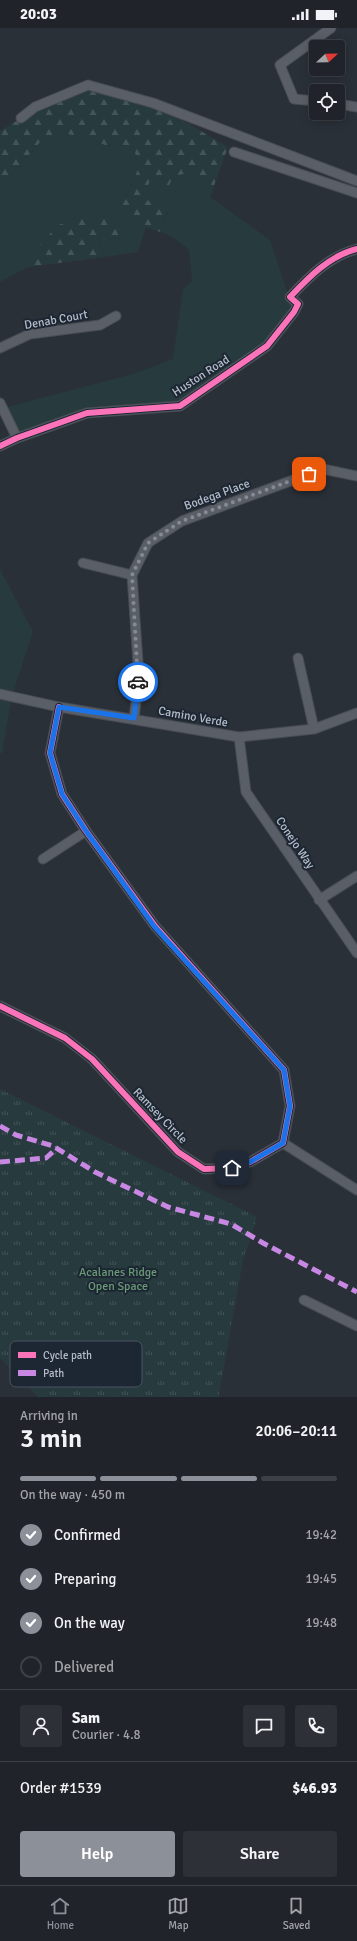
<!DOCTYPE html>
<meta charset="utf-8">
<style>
:root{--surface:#20242a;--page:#2d3036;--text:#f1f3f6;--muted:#a2a4a8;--line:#3d4147;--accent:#8c9099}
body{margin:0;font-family:Signika,sans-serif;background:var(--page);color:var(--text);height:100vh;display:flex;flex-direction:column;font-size:15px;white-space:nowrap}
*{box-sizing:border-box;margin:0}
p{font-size:13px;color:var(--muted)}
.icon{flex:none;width:22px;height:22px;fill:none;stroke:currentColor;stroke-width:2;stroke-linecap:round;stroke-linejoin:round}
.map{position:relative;height:1369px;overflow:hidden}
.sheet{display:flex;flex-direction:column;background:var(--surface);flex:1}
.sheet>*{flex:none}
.needle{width:26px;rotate:68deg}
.tools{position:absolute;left:309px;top:12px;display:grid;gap:8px}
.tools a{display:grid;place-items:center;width:36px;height:36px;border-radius:4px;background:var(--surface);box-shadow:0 2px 10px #0003,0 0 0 1px var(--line);font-size:20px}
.pin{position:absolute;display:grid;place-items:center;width:34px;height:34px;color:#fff;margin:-17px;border-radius:8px;box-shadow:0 2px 6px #0006}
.courier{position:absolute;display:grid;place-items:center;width:40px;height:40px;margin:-20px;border:3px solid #1a73e8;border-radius:50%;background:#fff;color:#222;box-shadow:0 1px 5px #0007}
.headline em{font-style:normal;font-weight:600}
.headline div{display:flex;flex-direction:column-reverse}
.headline{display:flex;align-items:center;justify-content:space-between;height:68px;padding:0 20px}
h1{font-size:26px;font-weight:600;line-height:30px}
.bar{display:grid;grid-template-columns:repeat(4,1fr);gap:6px 4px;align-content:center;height:48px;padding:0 20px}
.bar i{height:5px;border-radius:3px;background:var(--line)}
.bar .selected{background:var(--accent)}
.bar p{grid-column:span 4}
.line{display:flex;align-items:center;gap:10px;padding:0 20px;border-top:1px solid var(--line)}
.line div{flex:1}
.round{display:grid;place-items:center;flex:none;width:42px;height:42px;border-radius:4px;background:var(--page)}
ol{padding:0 20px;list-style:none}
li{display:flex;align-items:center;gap:12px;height:44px}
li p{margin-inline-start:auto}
li .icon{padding:4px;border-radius:50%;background:var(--accent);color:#fff;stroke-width:4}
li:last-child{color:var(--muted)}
li i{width:22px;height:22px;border:2px solid var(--line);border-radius:50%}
.button{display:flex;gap:8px;margin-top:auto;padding:8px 20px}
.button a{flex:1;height:46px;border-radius:4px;background:var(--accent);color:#fff;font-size:16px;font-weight:600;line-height:46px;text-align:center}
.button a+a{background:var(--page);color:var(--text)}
.status{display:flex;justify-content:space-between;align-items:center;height:28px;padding:0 20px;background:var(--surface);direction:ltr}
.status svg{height:11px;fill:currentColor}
.tabs{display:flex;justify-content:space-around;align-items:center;height:56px;border-top:1px solid var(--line);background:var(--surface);font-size:11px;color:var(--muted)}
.tabs a{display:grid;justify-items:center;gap:2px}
.tabs .selected{color:var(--accent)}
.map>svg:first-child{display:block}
.grass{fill:#273a3e}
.forest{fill:url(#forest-firs)}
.park{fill:url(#park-tufts)}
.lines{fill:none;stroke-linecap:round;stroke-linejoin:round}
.minor-casing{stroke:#484c53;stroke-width:11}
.minor{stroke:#5a5e66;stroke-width:9}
.quiet{stroke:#c787e3;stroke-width:5;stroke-dasharray:10 5;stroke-linecap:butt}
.cycleway-casing{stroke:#1d2633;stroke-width:8}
.cycleway{stroke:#fb73b8;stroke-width:6}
.done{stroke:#848b96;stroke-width:4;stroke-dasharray:0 7.2}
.route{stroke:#1a73e8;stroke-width:5}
.labels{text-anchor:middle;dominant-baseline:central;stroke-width:4;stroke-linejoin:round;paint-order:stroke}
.street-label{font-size:12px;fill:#b4bcc9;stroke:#1d2633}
.park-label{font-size:12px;fill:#6b9a76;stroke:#1d2633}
.key{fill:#1d2633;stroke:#4a5360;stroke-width:1}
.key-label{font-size:11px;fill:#b4bcc9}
</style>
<div class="status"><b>20:03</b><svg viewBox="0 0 49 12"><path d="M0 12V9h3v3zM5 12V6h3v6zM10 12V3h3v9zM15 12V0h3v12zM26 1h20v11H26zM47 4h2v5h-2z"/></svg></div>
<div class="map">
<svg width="357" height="1369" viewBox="0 0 357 1369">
<defs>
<pattern id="forest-firs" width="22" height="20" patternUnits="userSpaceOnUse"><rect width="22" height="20" fill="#273a3e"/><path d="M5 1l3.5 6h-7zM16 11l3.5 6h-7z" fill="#445559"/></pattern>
<pattern id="park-tufts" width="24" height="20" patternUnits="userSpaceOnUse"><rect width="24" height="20" fill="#273a3e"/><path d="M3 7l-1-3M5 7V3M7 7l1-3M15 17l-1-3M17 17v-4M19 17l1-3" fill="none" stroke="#445559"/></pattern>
</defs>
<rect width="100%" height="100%" fill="#2a3038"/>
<!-- grass -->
<path class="grass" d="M68 106 89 111 105 117 133 118 139 139 123 177 146 199 138 224 104 229 100 213 122 209 39 218 28 239 0 254V155L8 151 41 113Z
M189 145 210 169 270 212 294 284 267 318 180 378 87 385 17 410 3 380 133 346 173 331 183 261 192 253 189 222 173 209 160 204 168 184 142 170 150 153Z
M0 541 33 604 12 668 2 725H0Z"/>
<!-- forest -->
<path class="forest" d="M88 57 153 75 228 119 210 169 189 145 173 148 167 163 150 153 143 170 168 183 160 204 146 199 122 178 139 139 133 118 105 117 89 111 68 106 41 113 8 151 0 155V103L21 90Z
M85 189H110L122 209 100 213 104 229 28 239 39 218 58 197Z"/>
<!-- park -->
<path class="park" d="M0 1061 257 1189 243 1232 219 1366V1369H38L0 1330Z"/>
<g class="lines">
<defs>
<path id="minor" d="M316 73 294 71 280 37 331 0
M338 76 357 79
M21 90 35 79 88 57 153 75 357 153
M234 124 357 165
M0 320 30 306 100 297 116 288
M0 375 17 410
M0 418 17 410 87 385 180 378 267 318 294 284 298 276 290 269C309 249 329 228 357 221
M83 535 132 547
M298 630 314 701
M0 666 59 679 239 709 314 701 357 685
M134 690 139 649 132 547 148 515 182 493 323 441 357 448
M239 709 246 764 357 925
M43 831 86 803
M319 872 357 848
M0 978 65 1010 92 1031 178 1124 204 1141 232 1140 250 1134 283 1115 290 1078 284 1042 155 898 86 803 62 766 50 725 59 679
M283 1115 357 1162
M304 1272 357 1298"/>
</defs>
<!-- minor casing -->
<use href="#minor" class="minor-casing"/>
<!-- minor -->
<use href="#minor" class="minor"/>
<!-- quiet -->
<path class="quiet" d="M0 1098 16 1107 53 1118 95 1144 168 1179 231 1196 263 1215 357 1264
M0 1134 46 1130 57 1120"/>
<defs>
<path id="cycleway" d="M0 418 17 410 87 385 180 378 267 318 294 284 298 276 290 269C309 249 329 228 357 221
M0 978 65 1010 92 1031 178 1124 204 1141 232 1140 250 1134 283 1115 290 1078 284 1042 155 898 86 803 62 766 50 725 59 679"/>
</defs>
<!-- cycleway casing -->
<use href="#cycleway" class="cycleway-casing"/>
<!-- cycleway -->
<use href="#cycleway" class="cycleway"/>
</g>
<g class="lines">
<!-- done -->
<path class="done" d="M138 654 132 547 148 515 182 493 309 446"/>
<!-- route -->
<path class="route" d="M138 654 134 690 59 679 50 725 62 766 86 803 154 898 284 1042 290 1078 283 1115 250 1134 232 1140"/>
</g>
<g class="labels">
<!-- street labels -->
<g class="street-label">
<text transform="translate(56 292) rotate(-10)">Denab Court</text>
<text transform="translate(201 348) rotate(-33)">Huston Road</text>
<text transform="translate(217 467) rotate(-20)">Bodega Place</text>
<text transform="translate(193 689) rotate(10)">Camino Verde</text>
<text transform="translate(295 815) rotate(56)">Conejo Way</text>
<text transform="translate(160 1088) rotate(46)">Ramsey Circle</text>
</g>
<!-- park labels -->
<g class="park-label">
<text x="118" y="1244">Acalanes Ridge<tspan x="118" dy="14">Open Space</tspan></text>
</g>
</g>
<!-- legend -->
<rect x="10" y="1313" width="132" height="46" rx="6" class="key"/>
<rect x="18" y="1324" width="18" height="6" fill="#fb73b8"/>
<rect x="18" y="1342" width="18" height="6" fill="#c787e3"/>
<g class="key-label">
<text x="43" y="1331">Cycle path</text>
<text x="43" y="1349">Path</text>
</g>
</svg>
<div class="tools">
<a><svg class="needle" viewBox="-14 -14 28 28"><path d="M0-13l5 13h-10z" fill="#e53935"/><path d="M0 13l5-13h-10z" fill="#a2a4a8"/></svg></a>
<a><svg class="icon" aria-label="locate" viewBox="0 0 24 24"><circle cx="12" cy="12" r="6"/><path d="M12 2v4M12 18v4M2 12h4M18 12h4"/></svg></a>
</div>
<div class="pin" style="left:309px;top:446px;background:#ea580c"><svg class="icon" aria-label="bag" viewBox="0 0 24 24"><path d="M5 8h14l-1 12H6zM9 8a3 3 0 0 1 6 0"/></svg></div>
<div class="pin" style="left:232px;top:1140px;background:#1f2937"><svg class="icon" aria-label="home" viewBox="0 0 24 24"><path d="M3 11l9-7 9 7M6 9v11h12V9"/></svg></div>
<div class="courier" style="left:138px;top:654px"><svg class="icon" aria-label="car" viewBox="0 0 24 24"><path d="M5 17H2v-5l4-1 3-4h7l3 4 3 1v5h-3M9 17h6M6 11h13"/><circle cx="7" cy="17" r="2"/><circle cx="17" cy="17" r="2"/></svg></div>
</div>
<section class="sheet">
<div class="headline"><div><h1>3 min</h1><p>Arriving in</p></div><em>20:06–20:11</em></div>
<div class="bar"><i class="selected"></i><i class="selected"></i><i class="selected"></i><i></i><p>On the way · 450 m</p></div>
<ol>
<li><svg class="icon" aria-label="check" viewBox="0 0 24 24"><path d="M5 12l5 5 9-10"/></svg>Confirmed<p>19:42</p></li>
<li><svg class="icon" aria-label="check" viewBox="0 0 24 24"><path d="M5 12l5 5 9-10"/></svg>Preparing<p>19:45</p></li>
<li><svg class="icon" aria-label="check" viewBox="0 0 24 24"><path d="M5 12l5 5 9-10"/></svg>On the way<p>19:48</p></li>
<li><i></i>Delivered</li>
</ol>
<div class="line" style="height:72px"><a class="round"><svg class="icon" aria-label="person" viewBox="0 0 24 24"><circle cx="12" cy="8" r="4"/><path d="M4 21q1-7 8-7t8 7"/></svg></a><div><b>Sam</b><p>Courier · 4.8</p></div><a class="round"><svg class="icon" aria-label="chat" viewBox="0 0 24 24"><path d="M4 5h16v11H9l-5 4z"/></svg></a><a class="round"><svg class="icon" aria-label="phone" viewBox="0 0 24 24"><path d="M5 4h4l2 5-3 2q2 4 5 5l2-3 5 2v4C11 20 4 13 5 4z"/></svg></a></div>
<div class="line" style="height:52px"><div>Order #1539</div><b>$46.93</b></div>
<div class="button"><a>Help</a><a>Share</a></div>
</section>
<nav class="tabs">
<a class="selected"><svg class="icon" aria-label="home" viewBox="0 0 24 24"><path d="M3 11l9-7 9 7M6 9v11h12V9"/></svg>Home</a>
<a><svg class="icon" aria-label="map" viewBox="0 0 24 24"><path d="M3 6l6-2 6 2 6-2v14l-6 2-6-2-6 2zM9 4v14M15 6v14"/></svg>Map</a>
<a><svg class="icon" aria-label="saved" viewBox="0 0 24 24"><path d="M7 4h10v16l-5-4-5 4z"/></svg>Saved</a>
</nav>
